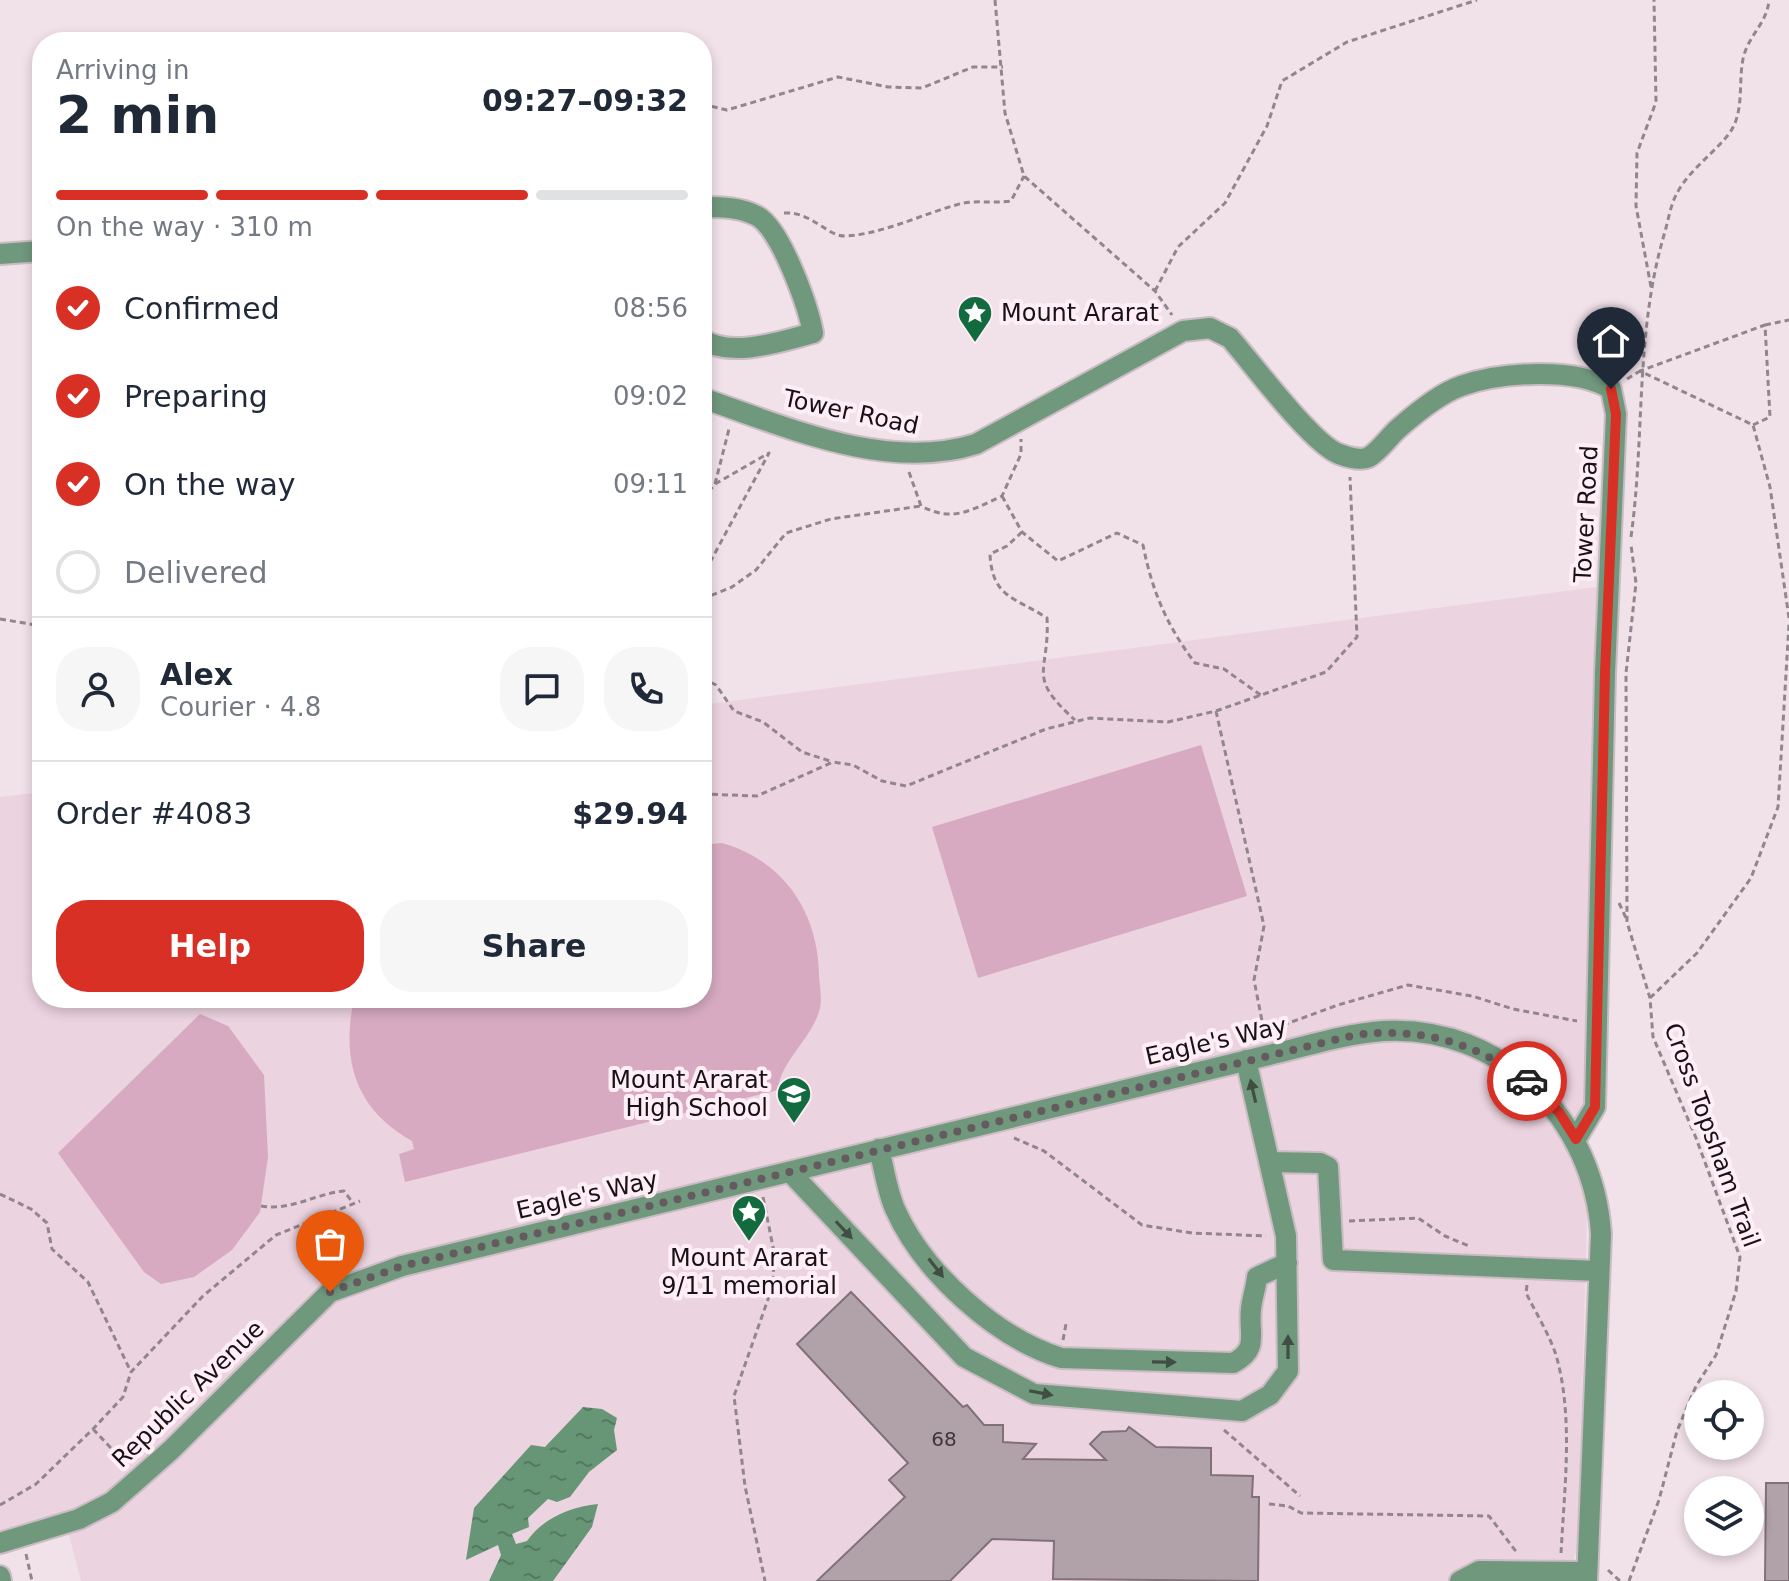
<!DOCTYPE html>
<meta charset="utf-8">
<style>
:root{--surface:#fff;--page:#f6f6f7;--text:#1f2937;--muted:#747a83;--line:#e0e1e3;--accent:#d93025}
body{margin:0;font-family:"DejaVu Sans",sans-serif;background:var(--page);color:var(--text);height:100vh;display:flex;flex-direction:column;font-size:30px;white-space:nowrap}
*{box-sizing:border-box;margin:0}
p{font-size:26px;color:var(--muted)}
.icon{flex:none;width:44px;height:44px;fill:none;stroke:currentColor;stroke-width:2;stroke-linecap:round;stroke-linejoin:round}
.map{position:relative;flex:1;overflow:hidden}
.drawer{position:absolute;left:32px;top:32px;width:680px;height:976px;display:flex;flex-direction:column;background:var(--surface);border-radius:32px;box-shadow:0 4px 12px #0003}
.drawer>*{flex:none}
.controls{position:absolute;left:1684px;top:1380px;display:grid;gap:16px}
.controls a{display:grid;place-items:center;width:80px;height:80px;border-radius:50%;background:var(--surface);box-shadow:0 4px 12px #0003;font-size:40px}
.pin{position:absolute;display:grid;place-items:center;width:68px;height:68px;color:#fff;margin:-82px -34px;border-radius:50% 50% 50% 0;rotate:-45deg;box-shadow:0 0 8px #0007}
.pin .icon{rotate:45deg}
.courier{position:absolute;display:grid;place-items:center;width:80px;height:80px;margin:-40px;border:6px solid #d93025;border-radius:50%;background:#fff;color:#222;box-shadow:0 2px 10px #0007}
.overview em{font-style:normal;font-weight:700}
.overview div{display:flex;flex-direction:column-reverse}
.overview{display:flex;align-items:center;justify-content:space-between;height:136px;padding:0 24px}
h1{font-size:52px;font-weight:700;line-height:60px}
.bar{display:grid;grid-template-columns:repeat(4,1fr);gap:12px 8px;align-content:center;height:96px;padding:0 24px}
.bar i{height:10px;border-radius:6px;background:var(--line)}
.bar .current{background:var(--accent)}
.bar p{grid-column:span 4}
.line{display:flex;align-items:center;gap:20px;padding:0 24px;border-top:2px solid var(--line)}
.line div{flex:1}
.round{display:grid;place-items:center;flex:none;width:84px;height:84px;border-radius:32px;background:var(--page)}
ol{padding:0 24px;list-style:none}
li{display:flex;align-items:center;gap:24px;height:88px}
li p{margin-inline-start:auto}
li .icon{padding:8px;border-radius:50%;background:var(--accent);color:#fff;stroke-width:4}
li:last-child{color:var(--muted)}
li i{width:44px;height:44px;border:4px solid var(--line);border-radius:50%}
.cta{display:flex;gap:16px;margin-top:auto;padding:16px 24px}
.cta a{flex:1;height:92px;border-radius:32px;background:var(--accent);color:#fff;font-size:32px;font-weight:700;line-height:92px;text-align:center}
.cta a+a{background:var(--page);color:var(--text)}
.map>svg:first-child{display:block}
.built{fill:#ebd3df}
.pitch{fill:#d7aac1}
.water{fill:url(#water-ripples)}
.building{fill:#b1a2a9;stroke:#807179;stroke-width:2}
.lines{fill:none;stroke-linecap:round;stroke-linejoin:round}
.minor-casing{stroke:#cabcc3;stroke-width:24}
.path{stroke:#91868b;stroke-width:3;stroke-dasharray:6 4;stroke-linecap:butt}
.minor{stroke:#70987d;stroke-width:20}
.oneway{fill:#404e44}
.done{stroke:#645a5f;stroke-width:8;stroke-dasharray:0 14.4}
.route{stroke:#d93025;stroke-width:10}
.labels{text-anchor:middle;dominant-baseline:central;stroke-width:8;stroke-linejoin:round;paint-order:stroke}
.number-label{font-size:20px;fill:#3e363a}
.poi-label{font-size:24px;fill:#181215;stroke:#ffeef6;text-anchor:start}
.street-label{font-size:24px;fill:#181215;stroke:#ffeef6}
</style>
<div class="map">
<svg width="1789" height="1581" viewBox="0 0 1789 1581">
<defs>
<pattern id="water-ripples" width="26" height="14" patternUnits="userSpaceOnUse" patternTransform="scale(2)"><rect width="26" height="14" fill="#679677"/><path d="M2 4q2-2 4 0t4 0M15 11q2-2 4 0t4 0" fill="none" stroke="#547960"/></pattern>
</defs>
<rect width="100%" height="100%" fill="#f1e1e9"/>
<!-- built -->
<path class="built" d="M1604 586 1578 1548 1574 1557 1573 1581H81L63 1512 0 1531V797L42 792V998H702V705Z"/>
<!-- pitch -->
<path class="pitch" d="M1201 745 1247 896 978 978 932 827Z
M722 843C785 861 819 914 819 977 820 987 822 999 820 1008 813 1038 780 1061 778 1090L405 1182 399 1154 414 1149 412 1141C355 1109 341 1061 354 998H702V845Z
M200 1014 228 1026 264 1075 268 1157 260 1212 232 1250 194 1277 161 1284 144 1272 58 1153Z"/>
<!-- water -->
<path class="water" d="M583 1407 602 1409 617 1418 614 1430 617 1450 589 1472 570 1497 557 1502 548 1499 528 1518 529 1527 512 1534 516 1544 527 1541C543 1518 570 1507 598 1504L592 1527 553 1581H489L501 1555 498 1545 466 1560 474 1508 531 1445 545 1447Z"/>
<!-- building -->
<path class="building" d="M851 1292 963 1407 967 1405 984 1425H1003V1442L1036 1444 1023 1459 1106 1460 1090 1444 1102 1432 1126 1431 1129 1427 1156 1447 1211 1448V1475L1253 1476 1252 1497H1259L1258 1581 1053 1579 1054 1541 992 1539 950 1581H817L905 1497 889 1480 908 1463 797 1344Z
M1766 1483H1789V1581H1765Z"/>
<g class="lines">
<defs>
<path id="minor" d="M702 207C721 207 740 207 757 216 781 229 808 306 813 333 782 341 731 359 702 339
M0 254 42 251
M702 398C787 427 886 472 976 444L1183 331 1210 328 1230 338C1252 363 1312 444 1339 454 1347 457 1361 461 1369 457 1381 450 1389 436 1400 427 1416 413 1441 393 1461 386 1500 372 1576 367 1611 389L1616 414 1605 673 1595 1107 1576 1139
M879 1149C884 1168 887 1191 895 1209 923 1272 996 1338 1061 1358L1233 1363C1260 1349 1248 1334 1251 1309 1252 1298 1256 1288 1257 1277L1287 1263
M1269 1162 1320 1163 1328 1167 1333 1260 1598 1271
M791 1173 964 1357 1034 1394 1242 1411 1270 1395 1288 1371 1286 1236 1246 1060
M0 1543 79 1519 112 1502 171 1450 330 1292 402 1266 1269 1055C1307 1046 1345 1034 1383 1031 1503 1024 1594 1121 1601 1234L1587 1581
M0 1576 1 1581
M1460 1581 1479 1571 1587 1572"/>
</defs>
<!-- minor casing -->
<use href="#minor" class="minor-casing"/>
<!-- path -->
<path class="path" d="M995 0 1005 113 1024 176 1155 291 1172 315
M702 104 727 110 838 77 888 87 922 88 973 67H1003
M784 213C812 211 828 238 847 236 885 233 920 215 956 205 975 199 992 204 1011 201L1024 176
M1651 287 1636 206 1637 153 1656 102 1654 0
M1155 291 1178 247 1225 203 1267 126 1282 81 1347 42 1477 0
M1765 325 1789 320
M1627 379 1640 371
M1753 425 1770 417 1765 325 1640 371 1753 425 1770 487 1789 618
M909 472 921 506C953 523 971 510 1002 496L1021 454V439
M715 484 729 429
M1002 496 1022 532 1058 561 1117 533 1143 545C1152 591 1167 626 1195 663L1224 669 1262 696
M702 499 715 484 769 453 702 577
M1022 532 1007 546 990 554C992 598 1015 597 1047 618 1050 674 1025 675 1075 720
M1631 537C1645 436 1635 334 1664 235 1668 222 1670 207 1676 195 1688 171 1712 155 1728 135 1745 114 1738 84 1743 59 1748 35 1767 24 1769 0
M702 599 732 587 756 570 786 533 831 519 921 506
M0 619 42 626
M702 678 716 685 734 711 763 722 802 752 833 762
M1216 711 1326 672 1357 637 1350 477
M702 794 757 796 833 762 853 765 882 781 906 786 1046 729 1090 718 1168 722 1216 711 1264 926 1254 980 1265 1036
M1619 903 1626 918
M1650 998 1697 953 1751 878 1778 807 1789 624
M1264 1032 1338 1005 1408 985 1472 996 1513 1009 1577 1021
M1014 1138 1044 1151 1142 1225 1192 1233 1266 1236
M0 1194 31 1209 47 1223 52 1249 88 1282 131 1372
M763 1197 774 1252 773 1285 734 1396 745 1486 765 1581
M261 1206C292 1211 314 1194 344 1191L353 1203
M1349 1221 1418 1218 1445 1236 1469 1246
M1527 1285 1526 1293C1536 1313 1549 1334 1556 1355 1574 1417 1564 1491 1561 1554
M1063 1340 1066 1324
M93 1429 126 1464
M1224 1430 1300 1496
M1269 1504 1288 1506 1301 1513 1489 1516 1518 1554
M0 1505 36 1484 93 1429 123 1397 131 1372 203 1296 276 1235 360 1201
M26 1554 32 1581
M1608 1570 1620 1581
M1629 1581 1659 1500 1677 1431 1696 1386 1716 1355 1736 1291 1740 1257 1696 1138 1653 1037 1650 998 1627 922 1626 673 1636 583 1631 545"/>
<!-- minor -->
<use href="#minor" class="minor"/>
</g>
<!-- one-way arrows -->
<defs><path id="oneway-solid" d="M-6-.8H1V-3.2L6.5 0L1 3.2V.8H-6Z" transform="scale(2)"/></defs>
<g class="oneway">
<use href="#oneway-solid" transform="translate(1253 1091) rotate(-103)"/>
<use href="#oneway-solid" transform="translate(844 1230) rotate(47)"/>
<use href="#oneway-solid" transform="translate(936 1268) rotate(52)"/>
<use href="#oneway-solid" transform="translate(1288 1347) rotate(-90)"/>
<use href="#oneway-solid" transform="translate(1164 1362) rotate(1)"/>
<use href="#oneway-solid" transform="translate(1041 1393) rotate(11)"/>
</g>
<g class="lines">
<!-- done -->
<path class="done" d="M330 1292 402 1266 1355 1035C1420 1027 1475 1042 1527 1081"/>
<!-- route -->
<path class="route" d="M1527 1081 1559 1112 1576 1139 1595 1107 1605 673 1616 414 1611 389"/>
</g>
<!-- icons -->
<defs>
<symbol id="sight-pin" viewBox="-11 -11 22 30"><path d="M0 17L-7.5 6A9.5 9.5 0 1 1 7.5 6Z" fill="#126b3e" stroke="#ffeef6"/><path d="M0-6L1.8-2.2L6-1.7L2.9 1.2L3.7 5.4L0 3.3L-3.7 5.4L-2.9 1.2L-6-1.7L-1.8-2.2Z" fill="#fff"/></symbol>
<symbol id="school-pin" viewBox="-11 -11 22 30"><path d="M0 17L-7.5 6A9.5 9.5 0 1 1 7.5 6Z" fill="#126b3e" stroke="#ffeef6"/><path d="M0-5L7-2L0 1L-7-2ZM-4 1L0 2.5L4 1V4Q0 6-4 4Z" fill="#fff"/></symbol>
</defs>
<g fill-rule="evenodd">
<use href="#sight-pin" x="955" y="293" width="40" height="54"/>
<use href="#school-pin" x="774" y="1074" width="40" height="54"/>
<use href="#sight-pin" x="729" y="1192" width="40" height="54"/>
</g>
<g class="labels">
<!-- number labels -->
<g class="number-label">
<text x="944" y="1439">68</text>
</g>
<!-- poi labels -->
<g class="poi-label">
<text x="1001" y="313">Mount Ararat</text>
<text x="768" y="1080" text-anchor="end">Mount Ararat<tspan x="768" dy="28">High School</tspan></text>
<text x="749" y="1258" text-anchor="middle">Mount Ararat<tspan x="749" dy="28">9/11 memorial</tspan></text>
</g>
<!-- street labels -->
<g class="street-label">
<text transform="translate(851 412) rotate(12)">Tower Road</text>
<text transform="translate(1586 514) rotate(-87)">Tower Road</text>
<text transform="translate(1216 1041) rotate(-13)">Eagle's Way</text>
<text transform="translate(1712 1135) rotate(70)">Cross Topsham Trail</text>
<text transform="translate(587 1195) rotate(-13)">Eagle's Way</text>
<text transform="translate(188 1394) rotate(-44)">Republic Avenue</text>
</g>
</g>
</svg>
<div class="controls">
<a><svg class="icon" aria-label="locate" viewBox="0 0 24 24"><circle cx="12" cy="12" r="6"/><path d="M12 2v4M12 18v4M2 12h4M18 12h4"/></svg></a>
<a><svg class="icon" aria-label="layers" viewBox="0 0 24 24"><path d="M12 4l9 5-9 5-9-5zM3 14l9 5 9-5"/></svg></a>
</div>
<div class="pin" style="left:330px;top:1292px;background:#ea580c"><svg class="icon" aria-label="bag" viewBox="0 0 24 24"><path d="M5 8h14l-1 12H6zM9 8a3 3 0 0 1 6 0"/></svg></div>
<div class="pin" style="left:1611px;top:389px;background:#1f2937"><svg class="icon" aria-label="home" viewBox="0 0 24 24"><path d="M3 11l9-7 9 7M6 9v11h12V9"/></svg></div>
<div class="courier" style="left:1527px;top:1081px"><svg class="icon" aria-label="car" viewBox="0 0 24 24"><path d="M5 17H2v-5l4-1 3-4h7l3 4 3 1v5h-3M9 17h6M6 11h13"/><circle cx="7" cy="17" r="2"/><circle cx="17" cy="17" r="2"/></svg></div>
<section class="drawer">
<div class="overview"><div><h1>2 min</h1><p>Arriving in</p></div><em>09:27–09:32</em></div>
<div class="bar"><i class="current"></i><i class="current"></i><i class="current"></i><i></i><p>On the way · 310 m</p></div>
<ol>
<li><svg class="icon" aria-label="check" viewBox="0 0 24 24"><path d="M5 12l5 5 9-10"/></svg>Confirmed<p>08:56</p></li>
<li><svg class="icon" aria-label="check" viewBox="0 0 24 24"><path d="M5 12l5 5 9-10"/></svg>Preparing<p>09:02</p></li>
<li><svg class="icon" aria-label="check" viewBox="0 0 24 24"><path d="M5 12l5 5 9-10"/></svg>On the way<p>09:11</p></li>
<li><i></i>Delivered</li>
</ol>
<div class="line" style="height:144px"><a class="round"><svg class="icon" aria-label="person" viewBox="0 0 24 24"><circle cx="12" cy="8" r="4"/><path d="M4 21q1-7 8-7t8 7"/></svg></a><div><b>Alex</b><p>Courier · 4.8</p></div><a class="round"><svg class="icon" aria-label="chat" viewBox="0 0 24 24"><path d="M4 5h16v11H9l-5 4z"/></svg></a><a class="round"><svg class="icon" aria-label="phone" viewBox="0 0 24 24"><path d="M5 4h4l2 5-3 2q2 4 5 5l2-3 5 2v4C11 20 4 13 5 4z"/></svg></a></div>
<div class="line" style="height:104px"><div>Order #4083</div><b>$29.94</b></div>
<div class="cta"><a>Help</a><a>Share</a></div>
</section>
</div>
